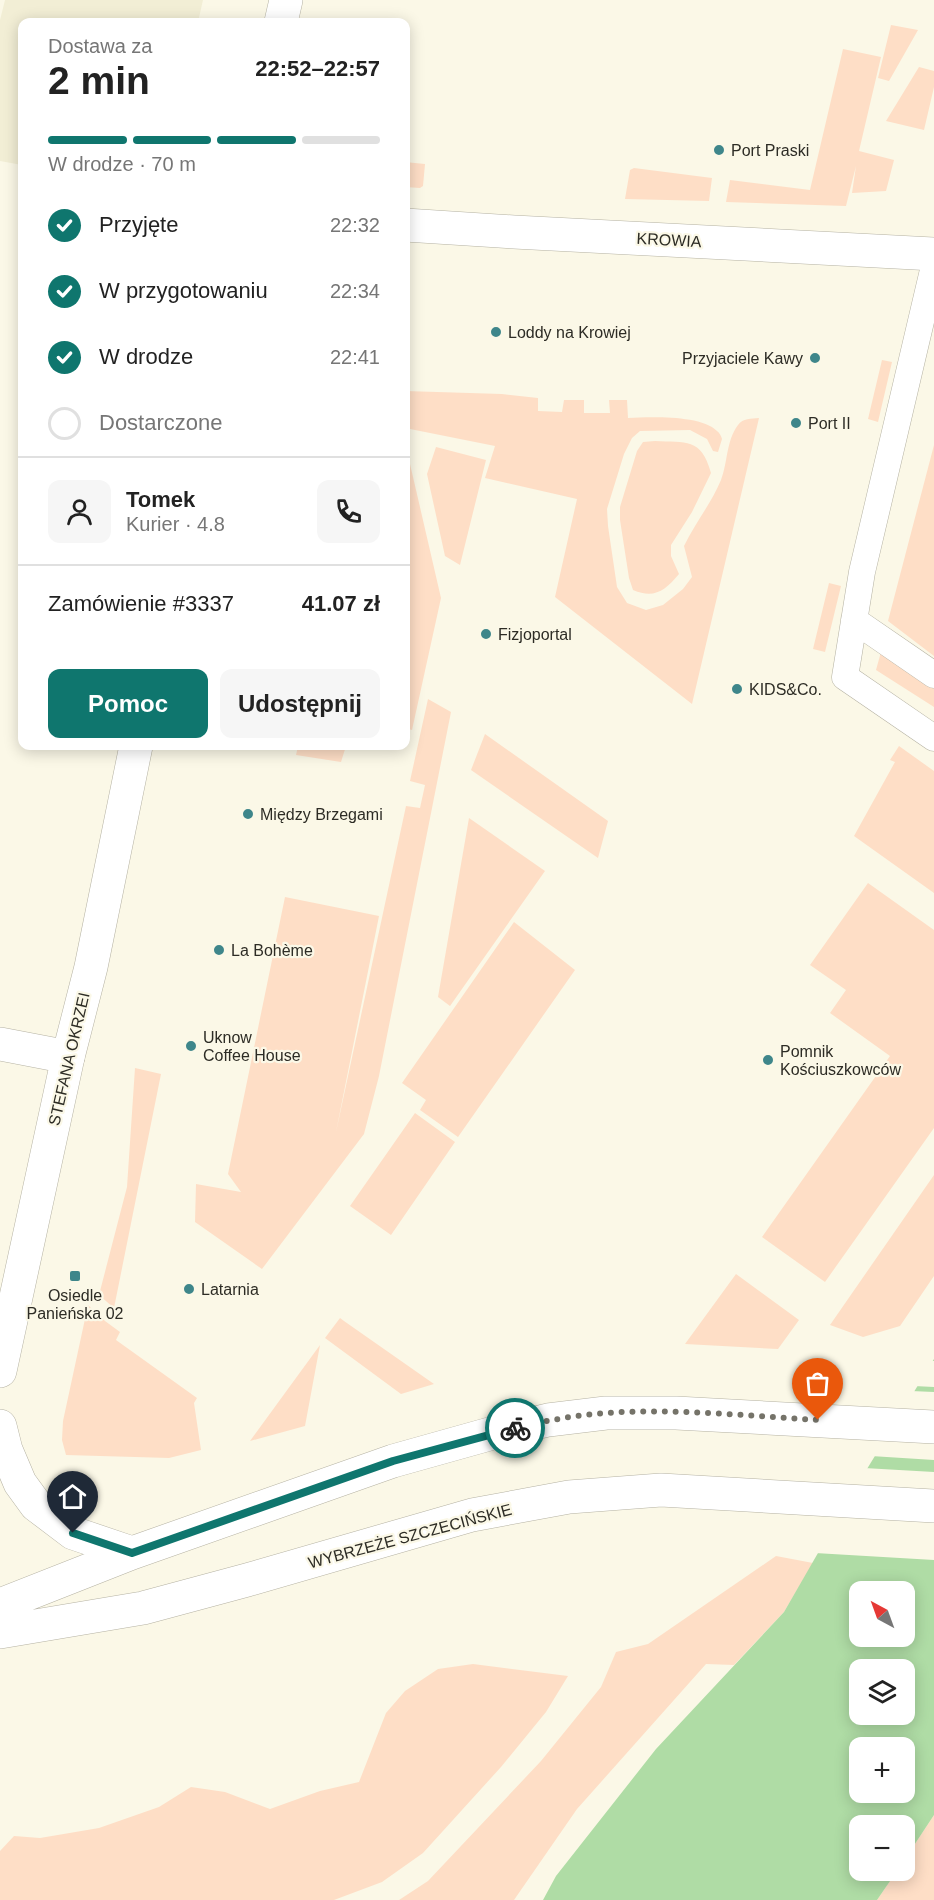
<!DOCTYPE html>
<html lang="pl">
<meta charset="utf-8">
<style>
:root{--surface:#fff;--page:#f6f6f6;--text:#222;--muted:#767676;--line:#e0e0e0;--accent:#0f766e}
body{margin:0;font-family:Arial,sans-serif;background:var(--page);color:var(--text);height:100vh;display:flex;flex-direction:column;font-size:22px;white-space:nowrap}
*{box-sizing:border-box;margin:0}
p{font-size:20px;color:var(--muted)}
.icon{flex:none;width:33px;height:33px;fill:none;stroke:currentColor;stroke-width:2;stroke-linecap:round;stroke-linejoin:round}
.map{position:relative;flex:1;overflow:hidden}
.side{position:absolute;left:18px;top:18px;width:392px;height:732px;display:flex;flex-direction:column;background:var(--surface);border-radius:12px;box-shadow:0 3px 15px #0003}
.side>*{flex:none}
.needle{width:39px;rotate:319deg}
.controls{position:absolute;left:849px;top:1581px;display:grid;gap:12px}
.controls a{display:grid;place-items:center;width:66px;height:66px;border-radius:12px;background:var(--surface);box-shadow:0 3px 15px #0003;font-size:30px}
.pin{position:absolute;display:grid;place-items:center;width:51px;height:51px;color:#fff;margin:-62px -26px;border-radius:50% 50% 50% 0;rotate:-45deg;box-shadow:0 0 6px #0007}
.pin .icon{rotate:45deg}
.courier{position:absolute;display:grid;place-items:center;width:60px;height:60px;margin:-30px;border:4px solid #0f766e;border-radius:50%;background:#fff;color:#222;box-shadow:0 2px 8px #0007}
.summary em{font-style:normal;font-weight:700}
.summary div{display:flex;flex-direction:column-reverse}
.summary{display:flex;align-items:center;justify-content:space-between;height:102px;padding:0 30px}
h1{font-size:39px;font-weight:700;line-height:45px}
.bar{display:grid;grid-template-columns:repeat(4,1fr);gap:9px 6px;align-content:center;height:72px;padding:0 30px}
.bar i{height:8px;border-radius:4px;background:var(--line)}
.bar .selected{background:var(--accent)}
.bar p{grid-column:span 4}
.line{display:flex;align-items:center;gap:15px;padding:0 30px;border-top:2px solid var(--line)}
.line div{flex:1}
.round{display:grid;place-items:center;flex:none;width:63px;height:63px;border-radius:12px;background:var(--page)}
ol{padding:0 30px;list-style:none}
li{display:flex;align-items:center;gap:18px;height:66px}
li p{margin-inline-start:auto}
li .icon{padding:6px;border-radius:50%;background:var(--accent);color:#fff;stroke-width:4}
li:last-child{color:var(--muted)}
li i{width:33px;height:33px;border:3px solid var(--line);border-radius:50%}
.button{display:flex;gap:12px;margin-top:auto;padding:12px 30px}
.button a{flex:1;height:69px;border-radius:12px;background:var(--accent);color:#fff;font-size:24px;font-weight:700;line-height:69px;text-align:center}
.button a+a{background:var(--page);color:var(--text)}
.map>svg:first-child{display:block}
.built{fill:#f2eed5}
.green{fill:#fedec6}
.water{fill:#afdca5;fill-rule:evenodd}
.pier{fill:#fbf8e7}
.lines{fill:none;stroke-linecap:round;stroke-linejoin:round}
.lane-casing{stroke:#b5b2a3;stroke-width:27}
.street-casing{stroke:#b5b2a3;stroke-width:34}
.secondary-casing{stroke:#b5b2a3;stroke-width:34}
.lane{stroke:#fff;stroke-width:26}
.street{stroke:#fff;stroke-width:33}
.secondary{stroke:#fff;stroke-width:33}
.done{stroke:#757369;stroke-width:6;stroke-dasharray:0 10.8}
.route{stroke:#0f766e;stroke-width:8}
.poi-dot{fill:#3e868a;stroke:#fbf8e7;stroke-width:2}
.labels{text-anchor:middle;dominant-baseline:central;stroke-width:4.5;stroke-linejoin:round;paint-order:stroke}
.poi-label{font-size:16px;fill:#2d2c25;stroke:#fbf8e7;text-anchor:start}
.street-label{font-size:16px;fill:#2d2c25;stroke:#fbf8e7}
</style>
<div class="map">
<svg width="934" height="1900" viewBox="0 0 934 1900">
<rect width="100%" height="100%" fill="#fbf8e7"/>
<!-- built -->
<path class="built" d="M5 0H203L198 22H22V165L0 161V20Z"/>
<!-- green -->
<path class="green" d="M891 25 918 30 889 81 878 78Z
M843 49 881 57 859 151 894 160 886 191 852 193 856 166 846 206 726 202 730 180 810 190Z
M919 67 934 71V87L924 130 886 121Z
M405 162 425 164 423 186 420 188 405 187Z
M634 168 712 178 709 201 625 199 630 170Z
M882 360 892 362 878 422 868 419Z
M405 391 502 394 538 398V411L562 412 564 400H584V413H610L609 400H627L628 418C651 417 701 415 717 431 720 433 721 436 722 439L718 452 713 451 707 439 690 430 640 431 632 438 624 454 607 509 608 526 617 587 627 603 646 610 663 605 683 589 692 577 684 546C695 523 711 504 721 480 728 462 726 441 738 425 743 418 751 419 759 418L692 704 555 597 577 499 485 478 495 446 405 428Z
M655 441C686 443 701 437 711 473L692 512 671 545V556L679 574C665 591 654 599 633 590L629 578 620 520V507L637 451 643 442Z
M934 445V656L888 621Z
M436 447 486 460 460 565 445 556 427 474Z
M405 462 410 464 441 598 412 730 405 728Z
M829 583 841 586 825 652 813 649Z
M881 652 934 689V707L876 670Z
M428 699 451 712 379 1076 364 1134 262 1269 195 1222 196 1184 241 1192 228 1174 285 897 379 916 336 1132 406 806 420 808 425 785 410 781Z
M485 734 608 821 598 858 471 770Z
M298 746H346L341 762 296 755Z
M899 746 934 771V893L854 836 895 762 890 760Z
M469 818 545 871 450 1006 438 997Z
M868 883 934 930V1128L825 1282 762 1237 890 1056 830 1013 846 990 810 965Z
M514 922 575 970 458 1137 420 1110 426 1100 402 1083Z
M135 1068 161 1074 114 1308 99 1295 127 1187Z
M415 1113 455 1142 391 1235 350 1206Z
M934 1175V1276L900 1326 863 1337 830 1325Z
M736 1274 799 1320 778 1349 685 1344Z
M88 1305 105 1321 120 1332 116 1340 197 1398 194 1403 201 1450 169 1458 66 1455 62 1440 63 1421Z
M340 1318 344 1321 434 1384 401 1394 325 1338Z
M320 1345 305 1426 250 1441Z
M776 1556 813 1563 784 1612 734 1665 706 1664 577 1809 514 1900H399L428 1881 541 1761 601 1687 616 1652 648 1644Z
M473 1664 568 1676 546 1712 501 1767 423 1853 382 1882 334 1900H0V1851L14 1836 40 1838 99 1828 159 1807 191 1787 225 1792 270 1809 320 1791 359 1782 386 1713 405 1691 438 1669Z
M934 1815V1900H877L897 1871 904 1870 905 1859Z"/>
<!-- water -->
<path class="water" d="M934 1359V1815L905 1859 904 1826H860V1870L897 1871 877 1900H543L556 1876 656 1749 784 1612 856 1487ZM860 1592H904V1636H860ZM860 1670H904V1714H860ZM860 1748H904V1792H860Z"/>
<!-- pier -->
<path class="pier" d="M929 1361H934V1387L914 1386Z
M911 1391 934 1392V1460L871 1456Z
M864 1468 934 1472V1560L815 1553Z"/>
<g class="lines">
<defs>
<path id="lane" d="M934 266 862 572 845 677 934 738
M854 620 934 675"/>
<path id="street" d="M405 225 514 232 934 254
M0 1044 68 1057"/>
<path id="secondary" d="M281 22 286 0
M0 1371 68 1057 91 967 136 746
M0 1426 6 1450 20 1483 36 1505 73 1533 132 1553
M0 1605 132 1553 393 1461 493 1433 548 1420 606 1413H676L934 1427
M0 1632 143 1608 247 1580 472 1515 569 1497 661 1490 934 1506"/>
</defs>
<!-- lane casing -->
<use href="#lane" class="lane-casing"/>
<!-- street casing -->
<use href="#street" class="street-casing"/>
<!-- secondary casing -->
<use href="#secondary" class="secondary-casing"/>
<!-- lane -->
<use href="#lane" class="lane"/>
<!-- street -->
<use href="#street" class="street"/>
<!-- secondary -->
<use href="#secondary" class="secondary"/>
</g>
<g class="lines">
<!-- done -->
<path class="done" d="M515 1428C545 1421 575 1415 606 1413 676 1408 748 1416 818 1420"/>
<!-- route -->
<path class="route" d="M73 1533 132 1553 393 1461 515 1428"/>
</g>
<!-- markers -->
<g class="poi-dot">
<circle cx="719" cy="150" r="6"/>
<circle cx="496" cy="332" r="6"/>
<circle cx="815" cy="358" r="6"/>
<circle cx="796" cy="423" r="6"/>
<circle cx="486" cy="634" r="6"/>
<circle cx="737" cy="689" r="6"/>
<circle cx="248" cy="814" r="6"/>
<circle cx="219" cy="950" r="6"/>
<circle cx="191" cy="1046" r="6"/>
<circle cx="768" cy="1060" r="6"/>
<rect x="69" y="1270" width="12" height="12" rx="3"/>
<circle cx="189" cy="1289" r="6"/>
</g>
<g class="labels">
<!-- poi labels -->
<g class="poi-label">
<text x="731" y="150">Port Praski</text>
<text x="508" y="332">Loddy na Krowiej</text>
<text x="803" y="358" text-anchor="end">Przyjaciele Kawy</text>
<text x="808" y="423">Port II</text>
<text x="498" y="634">Fizjoportal</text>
<text x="749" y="689">KIDS&amp;Co.</text>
<text x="260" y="814">Między Brzegami</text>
<text x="231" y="950">La Bohème</text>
<text x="203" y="1037">Uknow<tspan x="203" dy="18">Coffee House</tspan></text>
<text x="780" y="1051">Pomnik<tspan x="780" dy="18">Kościuszkowców</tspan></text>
<text x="201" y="1289">Latarnia</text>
<text x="75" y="1295" text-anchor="middle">Osiedle<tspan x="75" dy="18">Panieńska 02</tspan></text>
</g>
<!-- street labels -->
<g class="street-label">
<text transform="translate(669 240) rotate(3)">KROWIA</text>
<text transform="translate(69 1059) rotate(-77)">STEFANA OKRZEI</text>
<text transform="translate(410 1536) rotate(-15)">WYBRZEŻE SZCZECIŃSKIE</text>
</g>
</g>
</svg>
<div class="controls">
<a><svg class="needle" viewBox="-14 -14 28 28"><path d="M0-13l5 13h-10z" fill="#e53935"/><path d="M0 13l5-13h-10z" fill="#767676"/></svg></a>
<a><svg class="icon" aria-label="layers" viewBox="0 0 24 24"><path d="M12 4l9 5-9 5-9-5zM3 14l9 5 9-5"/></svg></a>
<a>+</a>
<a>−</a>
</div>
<div class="pin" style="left:818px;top:1420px;background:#ea580c"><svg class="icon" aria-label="bag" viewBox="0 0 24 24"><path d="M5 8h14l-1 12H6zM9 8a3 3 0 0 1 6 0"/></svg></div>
<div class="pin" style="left:73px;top:1533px;background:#1f2937"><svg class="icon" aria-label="home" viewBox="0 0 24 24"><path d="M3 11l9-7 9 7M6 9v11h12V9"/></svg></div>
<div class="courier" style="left:515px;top:1428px"><svg class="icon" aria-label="bike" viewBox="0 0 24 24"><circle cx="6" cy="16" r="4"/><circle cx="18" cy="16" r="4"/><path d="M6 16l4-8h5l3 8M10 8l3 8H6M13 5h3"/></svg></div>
<section class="side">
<div class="summary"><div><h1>2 min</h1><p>Dostawa za</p></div><em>22:52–22:57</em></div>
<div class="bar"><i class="selected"></i><i class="selected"></i><i class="selected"></i><i></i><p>W drodze · 70 m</p></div>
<ol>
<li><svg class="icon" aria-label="check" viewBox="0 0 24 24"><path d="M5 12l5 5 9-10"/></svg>Przyjęte<p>22:32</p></li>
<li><svg class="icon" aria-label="check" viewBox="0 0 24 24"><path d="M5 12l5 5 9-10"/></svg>W przygotowaniu<p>22:34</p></li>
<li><svg class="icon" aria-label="check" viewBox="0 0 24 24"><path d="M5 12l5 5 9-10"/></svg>W drodze<p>22:41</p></li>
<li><i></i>Dostarczone</li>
</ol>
<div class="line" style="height:108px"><a class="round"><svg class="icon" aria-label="person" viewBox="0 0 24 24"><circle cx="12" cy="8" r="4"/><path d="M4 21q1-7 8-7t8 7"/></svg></a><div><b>Tomek</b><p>Kurier · 4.8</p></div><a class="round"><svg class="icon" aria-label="phone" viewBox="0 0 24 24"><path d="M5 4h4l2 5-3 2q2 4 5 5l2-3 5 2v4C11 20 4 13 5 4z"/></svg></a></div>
<div class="line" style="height:78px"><div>Zamówienie #3337</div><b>41.07 zł</b></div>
<div class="button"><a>Pomoc</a><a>Udostępnij</a></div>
</section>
</div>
